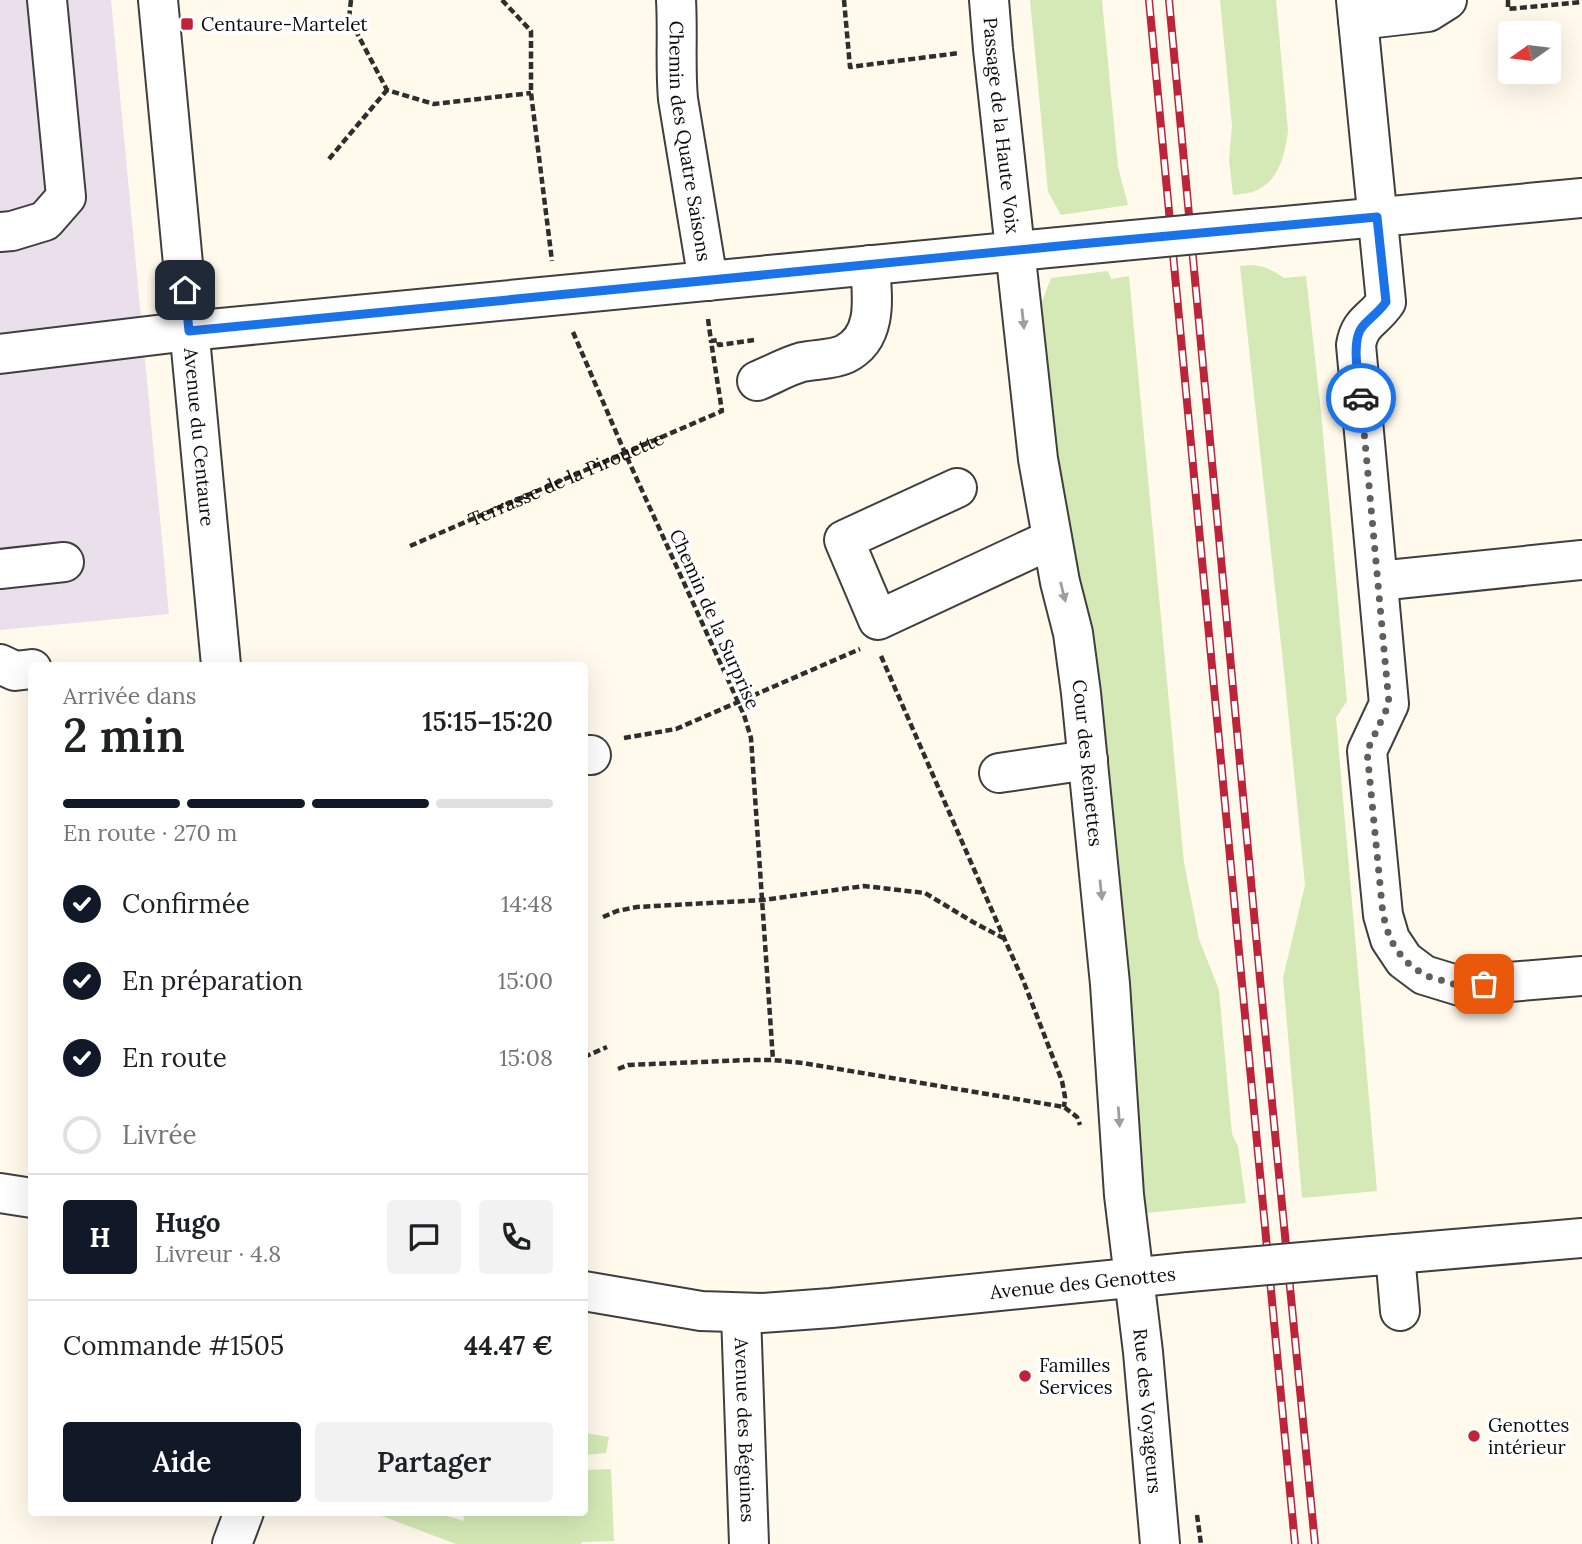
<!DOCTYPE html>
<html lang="fr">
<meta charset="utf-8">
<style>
:root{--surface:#fff;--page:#f2f2f2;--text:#202124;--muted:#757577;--line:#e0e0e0;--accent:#111827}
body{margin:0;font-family:Lora,serif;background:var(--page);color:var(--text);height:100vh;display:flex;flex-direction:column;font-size:26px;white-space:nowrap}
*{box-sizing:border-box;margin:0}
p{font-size:23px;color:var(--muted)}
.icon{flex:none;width:38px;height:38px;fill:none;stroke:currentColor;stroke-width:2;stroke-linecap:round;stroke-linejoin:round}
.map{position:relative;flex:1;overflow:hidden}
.sheet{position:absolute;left:28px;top:662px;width:560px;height:854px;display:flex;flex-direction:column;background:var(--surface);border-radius:7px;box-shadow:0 7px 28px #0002}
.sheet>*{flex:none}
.needle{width:46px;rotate:256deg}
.buttons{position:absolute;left:1498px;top:21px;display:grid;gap:14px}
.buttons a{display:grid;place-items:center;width:63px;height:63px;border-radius:7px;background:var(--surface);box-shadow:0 7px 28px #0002;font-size:35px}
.pin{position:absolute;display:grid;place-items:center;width:60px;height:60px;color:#fff;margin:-30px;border-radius:14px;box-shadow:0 4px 10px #0006}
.courier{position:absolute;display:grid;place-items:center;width:70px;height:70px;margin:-35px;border:5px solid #1a73e8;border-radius:50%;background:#fff;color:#222;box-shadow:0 2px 9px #0007}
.overview em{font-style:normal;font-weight:600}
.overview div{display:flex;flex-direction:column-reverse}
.overview{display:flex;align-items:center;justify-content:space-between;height:119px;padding:0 35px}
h1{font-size:46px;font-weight:600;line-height:52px}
.bar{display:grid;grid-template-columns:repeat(4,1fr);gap:10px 7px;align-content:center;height:84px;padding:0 35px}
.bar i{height:9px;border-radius:5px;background:var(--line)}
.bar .active{background:var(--accent)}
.bar p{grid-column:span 4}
.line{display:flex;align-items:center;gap:18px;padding:0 35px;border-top:2px solid var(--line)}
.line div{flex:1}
.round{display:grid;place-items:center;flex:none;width:74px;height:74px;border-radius:7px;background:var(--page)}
ol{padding:0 35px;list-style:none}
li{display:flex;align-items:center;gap:21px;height:77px}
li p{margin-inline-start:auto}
li .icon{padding:7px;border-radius:50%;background:var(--accent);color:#fff;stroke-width:4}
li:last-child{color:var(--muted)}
li i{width:38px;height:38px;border:4px solid var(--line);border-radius:50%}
.cta{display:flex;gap:14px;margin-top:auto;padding:14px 35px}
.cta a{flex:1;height:80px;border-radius:7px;background:var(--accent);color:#fff;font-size:28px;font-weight:600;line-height:80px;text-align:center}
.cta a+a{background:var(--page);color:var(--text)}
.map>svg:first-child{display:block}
.industrial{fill:#e9e0eb}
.green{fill:#d5e9b6}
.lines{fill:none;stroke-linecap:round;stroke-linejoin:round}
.minor-casing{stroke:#3f3f3f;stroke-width:42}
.path{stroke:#2e2e2e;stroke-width:4.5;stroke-dasharray:7 3.5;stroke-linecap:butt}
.minor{stroke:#fff;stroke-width:38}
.rail-casing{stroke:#bd2439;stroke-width:8}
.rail{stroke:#fff;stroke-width:5;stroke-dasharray:16;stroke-linecap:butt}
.minor-bridge-casing{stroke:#3f3f3f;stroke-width:42;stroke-linecap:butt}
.minor-bridge{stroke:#fff;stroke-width:38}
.oneway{fill:#9e9e9e}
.done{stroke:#615f5a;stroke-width:7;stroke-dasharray:0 12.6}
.route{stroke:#1a73e8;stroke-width:9}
.poi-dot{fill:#bd2439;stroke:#fff;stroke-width:2.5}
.labels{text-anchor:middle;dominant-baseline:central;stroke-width:7;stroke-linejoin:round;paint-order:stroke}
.poi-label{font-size:19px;fill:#0c0c0c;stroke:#fff;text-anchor:start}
.street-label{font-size:19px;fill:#0c0c0c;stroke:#fff}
</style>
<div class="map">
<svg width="1582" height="1544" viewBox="0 0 1582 1544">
<rect width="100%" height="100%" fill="#fffaec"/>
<!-- industrial -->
<path class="industrial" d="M0 0H111L169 614 0 630Z"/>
<!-- green -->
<path class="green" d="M1030 0H1102L1118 167 1128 205 1061 215 1048 192Z
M1220 0H1276L1288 131C1285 154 1279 182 1255 191 1248 194 1239 194 1233 195L1229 160 1232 126Z
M1252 265C1265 266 1273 270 1284 278L1306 276 1321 412 1347 701 1336 718 1377 1191 1302 1198 1283 978 1305 885 1285 681 1240 266Z
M1108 271 1111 279 1129 276 1184 863 1199 939 1219 990 1232 1134 1238 1146 1246 1203 1146 1213 1093 679 1062 511 1038 312 1051 278Z
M585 1433 609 1437 606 1453 585 1455Z
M611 1469 614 1541 582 1542 581 1544H456L371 1512H434L464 1521 463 1512H584L585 1470Z"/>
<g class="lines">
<defs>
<g id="minor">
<path id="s2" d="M158 0 221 665"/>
<path id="s3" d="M676 0C678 33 675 66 678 99L708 281"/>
<path id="s4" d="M989 0 993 49 1038 459 1060 582 1073 633 1081 693 1110 984 1124 1195 1143 1352 1160 1544"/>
<path d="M1356 0 1386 302C1373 321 1360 321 1356 345L1389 704 1367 751 1383 915 1390 939 1404 960 1424 975 1460 986 1582 976"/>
<path d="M1358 20 1428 12 1447 0"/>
<path d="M1251 229 1582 198"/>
<path d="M0 232 12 231 45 221 66 197 47 0"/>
<path d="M0 354 189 331 1111 242"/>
<path d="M757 381C772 375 787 366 802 362 816 359 833 360 845 354 879 337 872 296 870 265"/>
<path d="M957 488 844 540 878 620 1052 539"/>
<path d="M0 569 64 562"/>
<path d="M1378 581 1582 560"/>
<path d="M0 664 15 671 32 669"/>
<path d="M584 755H591"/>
<path d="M999 773 1088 760"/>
<path d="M0 1193 32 1198"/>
<path d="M1395 1254 1400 1311"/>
<path d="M1372 1256 1582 1238"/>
<path id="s5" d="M584 1291 701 1311 761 1313 831 1308 1189 1272"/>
<path id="s6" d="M741 1314 749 1544"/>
<path d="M232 1544 244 1512"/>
</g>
</defs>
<!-- minor casing -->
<use href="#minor" class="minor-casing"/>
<!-- path -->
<g class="path">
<path d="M351 0 349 18 387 90 434 104 531 93"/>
<path d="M502 0 531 31V93L552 261"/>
<path d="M844 0 850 67 959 53"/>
<path d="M1508 0V9L1582 2"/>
<path d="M329 159 387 90"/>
<path d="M708 319 711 341 718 340 719 345 754 340"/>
<path d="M573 332 625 453 744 715 751 738 773 1060"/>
<path id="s1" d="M410 546 722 411 711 341"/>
<path d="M881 656 1004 938 1023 980 1062 1081 1065 1097 1064 1107"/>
<path d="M624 738 676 729 860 649"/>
<path d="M603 917 617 911 637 907 763 900 864 886 925 893 973 922 1003 938"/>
<path d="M584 1057 607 1047"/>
<path d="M618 1069 628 1065 748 1060H773L803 1063 1064 1107 1077 1117 1080 1125"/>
<path d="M1197 1515 1201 1544"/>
</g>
<!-- minor -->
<use href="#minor" class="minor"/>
<defs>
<path id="rail" d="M1149 0 1295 1544
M1169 0 1261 989 1315 1544"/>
</defs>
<!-- rail casing -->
<use href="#rail" class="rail-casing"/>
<!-- rail -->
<use href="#rail" class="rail"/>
<defs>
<path id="minor-bridge" d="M1111 242 1251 229
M1189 1272 1372 1256"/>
</defs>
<!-- minor-bridge casing -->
<use href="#minor-bridge" class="minor-bridge-casing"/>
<!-- minor-bridge -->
<use href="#minor-bridge" class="minor-bridge"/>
</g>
<!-- one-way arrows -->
<defs><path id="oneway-solid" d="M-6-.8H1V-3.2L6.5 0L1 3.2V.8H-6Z" transform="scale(1.75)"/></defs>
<g class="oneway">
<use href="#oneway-solid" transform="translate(1023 319) rotate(84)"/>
<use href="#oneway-solid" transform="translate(1063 592) rotate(76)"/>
<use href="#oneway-solid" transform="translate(1101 890) rotate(84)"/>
<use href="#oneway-solid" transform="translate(1119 1117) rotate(86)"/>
</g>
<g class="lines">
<!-- done -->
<path class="done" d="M1361 398 1389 704 1367 751 1383 915 1390 939 1404 960 1424 975 1460 986 1484 984"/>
<!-- route -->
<path class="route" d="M185 290 189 331 1080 244 1377 217 1386 302C1379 312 1370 318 1363 326 1350 340 1359 380 1361 398"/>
</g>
<!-- markers -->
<g class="poi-dot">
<rect x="180" y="17" width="14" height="14" rx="3.5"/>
<circle cx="1025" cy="1376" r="7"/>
<circle cx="1474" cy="1436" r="7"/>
</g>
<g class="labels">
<!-- poi labels -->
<g class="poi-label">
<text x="201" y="24">Centaure-Martelet</text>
<text x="1039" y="1365">Familles<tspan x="1039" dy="22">Services</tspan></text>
<text x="1488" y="1425">Genottes<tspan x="1488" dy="22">intérieur</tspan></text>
</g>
<!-- street labels -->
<g class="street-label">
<text stroke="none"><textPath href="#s4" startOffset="126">Passage de la Haute Voix</textPath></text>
<text stroke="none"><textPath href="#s3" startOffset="142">Chemin des Quatre Saisons</textPath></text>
<text stroke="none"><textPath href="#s2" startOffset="439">Avenue du Centaure</textPath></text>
<text stroke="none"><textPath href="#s1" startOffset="170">Terrasse de la Pirouette</textPath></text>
<text transform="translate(715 619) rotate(66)">Chemin de la Surprise</text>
<text stroke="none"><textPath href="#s4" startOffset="770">Cour des Reinettes</textPath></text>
<text stroke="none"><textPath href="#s5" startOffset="502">Avenue des Genottes</textPath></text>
<text stroke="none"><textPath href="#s4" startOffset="1421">Rue des Voyageurs</textPath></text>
<text stroke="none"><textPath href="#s6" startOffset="116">Avenue des Béguines</textPath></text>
</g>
</g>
</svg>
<div class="buttons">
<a><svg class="needle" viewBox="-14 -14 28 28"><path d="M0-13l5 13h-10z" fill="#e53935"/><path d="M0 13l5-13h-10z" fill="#757577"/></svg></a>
</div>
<div class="pin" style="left:1484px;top:984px;background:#ea580c"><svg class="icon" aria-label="bag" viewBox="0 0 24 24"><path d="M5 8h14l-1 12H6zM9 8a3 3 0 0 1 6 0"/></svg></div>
<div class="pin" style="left:185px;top:290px;background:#1f2937"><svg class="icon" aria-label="home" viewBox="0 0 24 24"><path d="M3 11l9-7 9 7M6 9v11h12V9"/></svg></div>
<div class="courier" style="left:1361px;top:398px"><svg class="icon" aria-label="car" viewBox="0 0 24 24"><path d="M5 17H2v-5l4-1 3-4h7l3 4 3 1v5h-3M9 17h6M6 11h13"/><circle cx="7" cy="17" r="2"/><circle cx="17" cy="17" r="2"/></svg></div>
<section class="sheet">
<div class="overview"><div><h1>2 min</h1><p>Arrivée dans</p></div><em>15:15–15:20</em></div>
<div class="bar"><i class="active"></i><i class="active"></i><i class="active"></i><i></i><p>En route · 270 m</p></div>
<ol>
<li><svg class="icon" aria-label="check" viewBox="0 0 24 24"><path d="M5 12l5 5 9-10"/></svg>Confirmée<p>14:48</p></li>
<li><svg class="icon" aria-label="check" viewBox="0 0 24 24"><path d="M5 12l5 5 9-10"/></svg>En préparation<p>15:00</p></li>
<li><svg class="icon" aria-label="check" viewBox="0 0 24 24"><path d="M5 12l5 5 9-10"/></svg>En route<p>15:08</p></li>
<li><i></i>Livrée</li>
</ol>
<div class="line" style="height:126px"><b class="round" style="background:var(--accent);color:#fff">H</b><div><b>Hugo</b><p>Livreur · 4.8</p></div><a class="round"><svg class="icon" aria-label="chat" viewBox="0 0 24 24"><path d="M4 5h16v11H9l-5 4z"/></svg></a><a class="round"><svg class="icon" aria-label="phone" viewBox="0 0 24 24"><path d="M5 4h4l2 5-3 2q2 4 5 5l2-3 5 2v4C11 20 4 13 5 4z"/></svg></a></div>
<div class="line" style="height:91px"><div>Commande #1505</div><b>44.47 €</b></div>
<div class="cta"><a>Aide</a><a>Partager</a></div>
</section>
</div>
